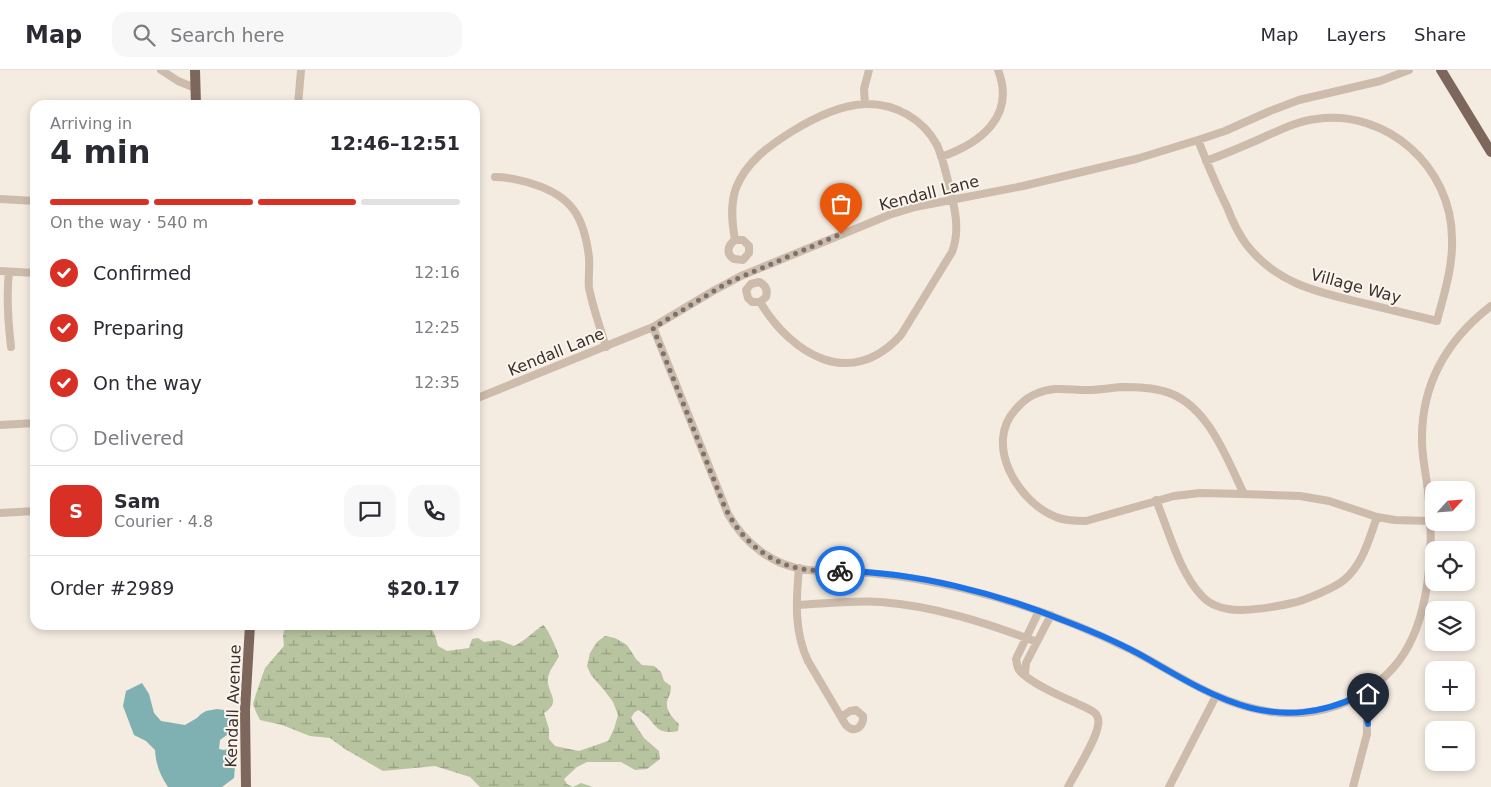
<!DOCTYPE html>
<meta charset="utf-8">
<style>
:root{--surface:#fff;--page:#f7f7f7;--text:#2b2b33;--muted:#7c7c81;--line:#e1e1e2;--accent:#d93025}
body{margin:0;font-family:"DejaVu Sans",sans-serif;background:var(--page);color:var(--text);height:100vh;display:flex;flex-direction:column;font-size:19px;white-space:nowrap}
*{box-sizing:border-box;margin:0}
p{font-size:16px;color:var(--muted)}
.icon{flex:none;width:28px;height:28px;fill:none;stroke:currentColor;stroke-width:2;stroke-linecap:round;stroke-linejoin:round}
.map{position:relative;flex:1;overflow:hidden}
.drawer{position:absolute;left:30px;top:30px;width:450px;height:530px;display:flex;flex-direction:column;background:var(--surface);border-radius:15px;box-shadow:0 2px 8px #0003}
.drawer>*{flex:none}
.needle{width:32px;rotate:64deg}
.buttons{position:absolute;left:1425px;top:411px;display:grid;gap:10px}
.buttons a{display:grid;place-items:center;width:50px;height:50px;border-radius:10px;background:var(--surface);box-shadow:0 2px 8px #0003;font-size:25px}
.pin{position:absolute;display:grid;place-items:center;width:42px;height:42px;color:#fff;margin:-51px -21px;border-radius:50% 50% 50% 0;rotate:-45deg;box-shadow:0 0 5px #0007}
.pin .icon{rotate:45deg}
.courier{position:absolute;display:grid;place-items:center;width:50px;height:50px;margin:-25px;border:4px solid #1a73e8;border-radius:50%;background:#fff;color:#222;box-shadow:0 1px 6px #0007}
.headline em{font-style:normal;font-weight:700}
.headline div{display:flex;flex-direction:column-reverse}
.headline{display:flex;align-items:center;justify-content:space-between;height:85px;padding:0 20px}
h1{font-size:32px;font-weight:700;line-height:38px}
.bar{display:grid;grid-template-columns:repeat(4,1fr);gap:8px 5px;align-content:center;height:60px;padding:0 20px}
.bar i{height:6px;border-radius:4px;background:var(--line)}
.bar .current{background:var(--accent)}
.bar p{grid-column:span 4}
.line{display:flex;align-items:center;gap:12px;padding:0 20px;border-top:1px solid var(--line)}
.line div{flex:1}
.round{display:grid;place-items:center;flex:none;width:52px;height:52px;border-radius:15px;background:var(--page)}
ol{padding:0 20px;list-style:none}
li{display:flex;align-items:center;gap:15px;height:55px}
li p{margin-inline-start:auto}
li .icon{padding:5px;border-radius:50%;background:var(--accent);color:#fff;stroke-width:4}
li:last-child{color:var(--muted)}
li i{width:28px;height:28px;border:2px solid var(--line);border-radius:50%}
header{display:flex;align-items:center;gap:30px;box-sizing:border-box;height:70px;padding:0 25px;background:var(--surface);border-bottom:1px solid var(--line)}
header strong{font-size:24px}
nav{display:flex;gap:28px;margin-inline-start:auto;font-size:18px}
.search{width:350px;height:45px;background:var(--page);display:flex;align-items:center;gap:12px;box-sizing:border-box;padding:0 18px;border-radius:15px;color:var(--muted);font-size:19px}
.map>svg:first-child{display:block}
.wetland{fill:url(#wetland-marsh)}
.water{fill:#7fb0b2}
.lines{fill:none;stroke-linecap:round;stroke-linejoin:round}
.minor{stroke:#cdbbac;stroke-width:8}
.major{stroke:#7d675c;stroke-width:10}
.done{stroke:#7c716b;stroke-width:5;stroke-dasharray:0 9}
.route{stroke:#1a73e8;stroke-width:6}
.labels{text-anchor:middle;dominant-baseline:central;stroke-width:4;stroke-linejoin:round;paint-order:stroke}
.street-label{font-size:16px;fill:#3b302b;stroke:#fbf5ee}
</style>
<header>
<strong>Map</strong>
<div class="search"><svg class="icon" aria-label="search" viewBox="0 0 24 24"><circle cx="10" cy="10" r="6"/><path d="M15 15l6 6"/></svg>Search here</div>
<nav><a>Map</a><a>Layers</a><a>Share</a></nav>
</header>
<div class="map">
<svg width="1491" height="717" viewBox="0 0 1491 717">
<defs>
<pattern id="wetland-marsh" width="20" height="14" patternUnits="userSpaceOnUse" patternTransform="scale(1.25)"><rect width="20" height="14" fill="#b8c4a0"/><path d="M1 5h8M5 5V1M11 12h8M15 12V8" fill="none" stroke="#97a083"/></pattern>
</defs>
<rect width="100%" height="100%" fill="#f4ebe1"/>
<!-- wetland -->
<path class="wetland" d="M285 555H404L409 558 418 555H429L435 565 438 576 447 581 469 578 472 569 478 568 484 572 499 570 514 576C525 571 533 562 543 555 549 560 556 578 559 586 556 593 549 600 548 608 546 623 563 631 544 643L549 659V669L555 676 579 681 608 671 614 659 618 645 613 632 604 620 591 605 587 596 590 583 597 572 605 566 615 568 627 575 636 589 642 595 654 596 661 602 664 611 671 616C671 625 668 626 667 632 666 642 673 648 679 654L678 661C652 666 657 650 638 640L634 643 631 648 644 668 659 681 660 689 647 699 635 700 621 692H587L577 697 564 709 567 714 573 717 581 713 593 717H480L470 707 435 696 383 701 345 679 330 668 310 666 282 655 260 650 256 642 253 634 256 624 265 598 284 576 283 566Z"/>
<!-- water -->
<path class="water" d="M142 613 149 624 154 643 161 651 185 655 197 648 201 644 206 641 217 639 224 640 229 643 237 655 231 662 220 670 219 679 224 680 232 678 234 679 236 685 234 708 222 717H168C160 705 156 695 155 680L146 671 134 665 123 636 126 621Z"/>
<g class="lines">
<!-- minor -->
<path class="minor" d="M161 0 178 11 195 18
M865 34 864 19 869 0
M298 35 301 0
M1198 70C1207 93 1216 115 1227 137 1232 150 1238 163 1246 174 1277 214 1317 222 1363 233 1388 239 1412 245 1437 251 1444 224 1453 197 1452 169 1452 97 1387 39 1316 49 1297 51 1280 60 1262 68 1244 76 1225 84 1206 91
M941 87C981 73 1016 46 998 0
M495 107C509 107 520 110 533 114 572 126 584 147 589 187 590 197 588 208 589 218 593 238 600 257 606 277
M0 129 35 131
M735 170H743L749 176V183L743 190 734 189C726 184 727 176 735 170 732 153 730 135 736 118 746 92 769 76 791 62 812 49 839 35 865 34 895 33 923 49 937 75 942 86 945 99 948 111 954 135 961 159 952 182L901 265C851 320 793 286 760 232L766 227C768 220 766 215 759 212L751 214 746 220 748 228 752 232H760
M0 201 35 203
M9 202C6 227 8 251 11 277
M653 257 728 444C745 474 773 496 808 500 828 502 849 501 870 503 901 506 933 511 964 519 1023 533 1079 554 1133 581 1179 605 1217 634 1271 642 1317 648 1362 633 1393 598 1411 578 1420 553 1425 527 1432 492 1432 456 1428 421 1426 404 1422 387 1422 371 1421 314 1447 270 1491 236
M1121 317C1135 317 1149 317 1163 321 1207 332 1226 387 1244 424L1200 423 1174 426 1086 451C1076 451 1065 451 1056 447 1018 432 983 374 1016 339 1022 332 1029 326 1038 323 1054 316 1070 320 1087 320 1098 320 1110 318 1121 317Z
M475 329 653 257 713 221 741 206 889 145 915 137 1023 116 1136 89 1198 70 1225 61 1270 41 1299 30 1380 11 1409 0
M0 355 35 353
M1244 424 1300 426 1329 431 1377 447 1395 450 1430 451
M1156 430C1168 459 1180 504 1202 526 1208 533 1219 538 1228 539 1244 542 1276 537 1292 533 1304 531 1336 517 1344 510 1363 494 1369 469 1377 447
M0 443 35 441
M799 498C796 530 794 562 808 591L841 647C843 650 845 655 848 657 857 664 864 654 863 646L856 640 850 641 841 647
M797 535C825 534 853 530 881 532 934 536 987 553 1037 572
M1039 541 1016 589C1017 593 1017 597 1019 600 1030 613 1060 626 1076 633 1082 636 1091 639 1096 644 1098 647 1099 651 1098 655 1097 669 1075 703 1068 717
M1025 605 1026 593 1051 545
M1169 717 1216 626
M1353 717 1367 664V645L1361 625"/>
<!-- major -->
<path class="major" d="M195 0 196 35
M1441 0 1491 82
M246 717 245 640 250 555"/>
</g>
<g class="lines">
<!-- done -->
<path class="done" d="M840 501C830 501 819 501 809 500 770 496 739 469 724 435L653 258 727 213 841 164"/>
<!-- route -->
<path class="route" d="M840 501C915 502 996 523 1065 551 1094 562 1122 574 1148 589 1220 631 1278 665 1361 625L1368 654"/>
</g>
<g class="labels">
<!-- street labels -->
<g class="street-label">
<text transform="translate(929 123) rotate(-14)">Kendall Lane</text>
<text transform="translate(1356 216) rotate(15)">Village Way</text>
<text transform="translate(556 282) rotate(-22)">Kendall Lane</text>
<text transform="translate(233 636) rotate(-88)">Kendall Avenue</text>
</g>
</g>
</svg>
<div class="buttons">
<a><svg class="needle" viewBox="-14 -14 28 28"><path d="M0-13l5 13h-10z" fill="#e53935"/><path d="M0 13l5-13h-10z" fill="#7c7c81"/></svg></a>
<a><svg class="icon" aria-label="locate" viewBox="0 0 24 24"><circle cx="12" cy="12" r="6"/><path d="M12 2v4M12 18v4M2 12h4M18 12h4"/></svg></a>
<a><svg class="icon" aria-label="layers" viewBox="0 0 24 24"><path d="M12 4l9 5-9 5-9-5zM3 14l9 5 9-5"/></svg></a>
<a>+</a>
<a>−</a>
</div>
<div class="pin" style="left:841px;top:164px;background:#ea580c"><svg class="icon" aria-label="bag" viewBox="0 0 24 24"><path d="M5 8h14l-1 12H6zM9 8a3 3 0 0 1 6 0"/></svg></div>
<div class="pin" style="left:1368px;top:654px;background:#1f2937"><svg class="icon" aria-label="home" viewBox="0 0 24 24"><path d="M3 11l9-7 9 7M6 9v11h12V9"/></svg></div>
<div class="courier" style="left:840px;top:501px"><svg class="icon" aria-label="bike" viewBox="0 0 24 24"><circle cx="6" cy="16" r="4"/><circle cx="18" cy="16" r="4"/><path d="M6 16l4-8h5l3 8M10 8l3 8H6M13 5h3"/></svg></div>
<section class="drawer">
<div class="headline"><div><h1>4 min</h1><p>Arriving in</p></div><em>12:46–12:51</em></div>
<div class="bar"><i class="current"></i><i class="current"></i><i class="current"></i><i></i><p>On the way · 540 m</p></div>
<ol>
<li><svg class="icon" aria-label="check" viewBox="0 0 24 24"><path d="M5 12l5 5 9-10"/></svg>Confirmed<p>12:16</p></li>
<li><svg class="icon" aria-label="check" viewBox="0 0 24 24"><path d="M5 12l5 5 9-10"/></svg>Preparing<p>12:25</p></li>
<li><svg class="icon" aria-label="check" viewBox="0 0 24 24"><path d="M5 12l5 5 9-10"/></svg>On the way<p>12:35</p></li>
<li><i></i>Delivered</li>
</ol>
<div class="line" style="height:90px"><b class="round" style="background:var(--accent);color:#fff">S</b><div><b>Sam</b><p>Courier · 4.8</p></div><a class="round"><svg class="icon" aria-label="chat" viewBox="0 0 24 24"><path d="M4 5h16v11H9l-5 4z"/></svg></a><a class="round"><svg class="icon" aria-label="phone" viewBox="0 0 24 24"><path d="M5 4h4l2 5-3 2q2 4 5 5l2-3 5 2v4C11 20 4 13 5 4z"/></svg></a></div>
<div class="line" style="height:65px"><div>Order #2989</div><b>$20.17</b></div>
</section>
</div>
